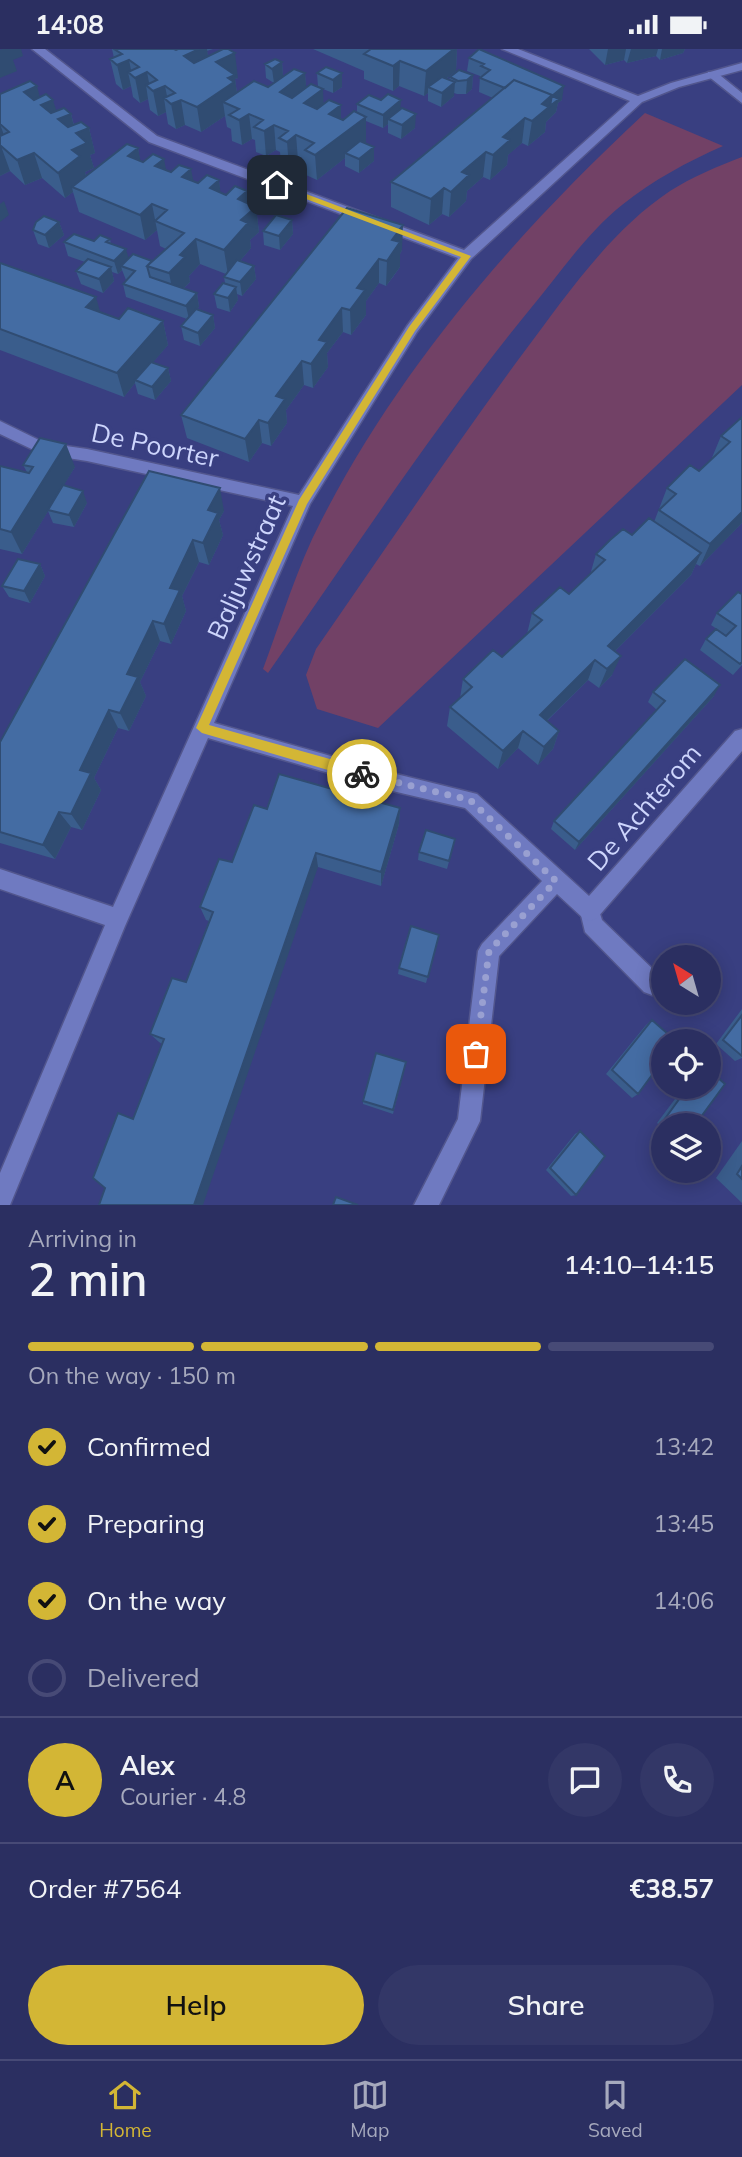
<!DOCTYPE html>
<meta charset="utf-8">
<style>
:root{--surface:#2b2f61;--page:#333767;--text:#f1f3f6;--muted:#a6a9bd;--line:#474a76;--accent:#d3b635}
body{margin:0;font-family:Mulish,sans-serif;background:var(--page);color:var(--text);height:100vh;display:flex;flex-direction:column;font-size:26px;white-space:nowrap}
*{box-sizing:border-box;margin:0}
p{font-size:23px;color:var(--muted)}
.icon{flex:none;width:38px;height:38px;fill:none;stroke:currentColor;stroke-width:2;stroke-linecap:round;stroke-linejoin:round}
.map{position:relative;height:1156px;overflow:hidden}
.sheet{display:flex;flex-direction:column;background:var(--surface);flex:1}
.sheet>*{flex:none}
.needle{width:46px;rotate:323deg}
.controls{position:absolute;left:651px;top:896px;display:grid;gap:14px}
.controls a{display:grid;place-items:center;width:70px;height:70px;border-radius:50%;background:var(--surface);box-shadow:0 4px 18px #0003,0 0 0 2px var(--line);font-size:35px}
.pin{position:absolute;display:grid;place-items:center;width:60px;height:60px;color:#fff;margin:-30px;border-radius:14px;box-shadow:0 4px 10px #0006}
.courier{position:absolute;display:grid;place-items:center;width:70px;height:70px;margin:-35px;border:5px solid #d3b635;border-radius:50%;background:#fff;color:#222;box-shadow:0 2px 9px #0007}
.headline em{font-style:normal;font-weight:600}
.headline div{display:flex;flex-direction:column-reverse}
.headline{display:flex;align-items:center;justify-content:space-between;height:119px;padding:0 28px}
h1{font-size:46px;font-weight:600;line-height:52px}
.bar{display:grid;grid-template-columns:repeat(4,1fr);gap:10px 7px;align-content:center;height:84px;padding:0 28px}
.bar i{height:9px;border-radius:5px;background:var(--line)}
.bar .current{background:var(--accent)}
.bar p{grid-column:span 4}
.line{display:flex;align-items:center;gap:18px;padding:0 28px;border-top:2px solid var(--line)}
.line div{flex:1}
.round{display:grid;place-items:center;flex:none;width:74px;height:74px;border-radius:37px;background:var(--page)}
ol{padding:0 28px;list-style:none}
li{display:flex;align-items:center;gap:21px;height:77px}
li p{margin-inline-start:auto}
li .icon{padding:7px;border-radius:50%;background:var(--accent);color:#111;stroke-width:4}
li:last-child{color:var(--muted)}
li i{width:38px;height:38px;border:4px solid var(--line);border-radius:50%}
.action{display:flex;gap:14px;margin-top:auto;padding:14px 28px}
.action a{flex:1;height:80px;border-radius:42px;background:var(--accent);color:#111;font-size:28px;font-weight:600;line-height:80px;text-align:center}
.action a+a{background:var(--page);color:var(--text)}
.status{display:flex;justify-content:space-between;align-items:center;height:49px;padding:0 35px;background:var(--surface);direction:ltr}
.status svg{height:19px;fill:currentColor}
.dock{display:flex;justify-content:space-around;align-items:center;height:98px;border-top:2px solid var(--line);background:var(--surface);font-size:19px;color:var(--muted)}
.dock a{display:grid;justify-items:center;gap:4px}
.dock .current{color:var(--accent)}
.map>svg:first-child{display:block}
.green{fill:#724166}
.lines{fill:none;stroke-linecap:round;stroke-linejoin:round}
.service-casing{stroke:#52568d;stroke-width:3}
.minor-casing{stroke:#52568d;stroke-width:3}
.service{fill:#6f7ac1;fill-rule:evenodd}
.minor{fill:#6f7ac1;fill-rule:evenodd}
.wall{fill:#3a5d8c}
.shaded-wall{fill:#304c72}
.building{fill:#446ca3;stroke:#304c72;stroke-width:2}
.route{fill:#d3b635}
.done{stroke:#99a0d1;stroke-width:7;stroke-dasharray:0 12.6}
.labels{text-anchor:middle;dominant-baseline:central;stroke-width:7;stroke-linejoin:round;paint-order:stroke}
.street-label{font-size:26px;fill:#cdd5fc;stroke:#393f81}
</style>
<div class="status"><b>14:08</b><svg viewBox="0 0 49 12"><path d="M0 12V9h3v3zM5 12V6h3v6zM10 12V3h3v9zM15 12V0h3v12zM26 1h20v11H26zM47 4h2v5h-2z"/></svg></div>
<div class="map">
<svg width="742" height="1156" viewBox="0 0 742 1156">
<rect width="100%" height="100%" fill="#393f81"/>
<!-- green -->
<path class="green" d="M645 64 723 97C687 113 653 131 622 156 587 184 560 224 531 259 436 375 354 501 268 624L263 620C281 572 297 518 321 472 401 316 517 183 645 64Z
M742 108V336L378 679 317 660 306 626 316 600C385 501 452 400 524 303 566 247 610 182 670 142 692 128 718 117 742 108Z"/>
<g class="lines">
<defs>
<path id="service" d="M708 23H716L742 44V54L708 27Z
M590 852 597 855 602 871 660 927 663 935 660 943 652 946 644 943 585 883 580 862 583 855Z"/>
<path id="minor" d="M32 0H45L157 87 464 201 630 52 502 0H518L638 47 671 34 742 14V21L679 38 642 53 471 210 417 283 310 455 214 674 384 722 477 745 589 847 735 682 742 680V702L597 869 590 872 583 869 557 845 499 907 480 1072 439 1156H414L458 1070 478 902 482 895 542 832 465 759 384 740 208 689 125 877 10 1156H0V1124L105 876 0 840V820L113 858 293 457 87 412 42 405 0 385V372L45 394 87 400 299 446 407 277 458 209 149 93Z"/>
</defs>
<!-- service casing -->
<use href="#service" class="service-casing"/>
<!-- minor casing -->
<use href="#minor" class="minor-casing"/>
<!-- service -->
<use href="#service" class="service"/>
<!-- minor -->
<use href="#minor" class="minor"/>
</g>
<!-- wall -->
<path class="wall" d="M112 0H213L207 2 208 7 238 29 235 30 237 44 268 38 305 24 306 39 341 70 343 71 357 64V55L400 60 415 79 401 90 388 84V75L383 79 366 72V93L365 94 374 98V112L359 124 345 117V109L317 131 306 126 305 115 298 111 289 118 281 114 280 103 276 101 266 107 256 103 255 91 252 90 242 96 232 92 231 80 227 78 225 67 201 83 185 76 176 80 168 75 166 63 158 67 150 61 148 50 140 54 133 48 131 37 123 41 116 35 110 10 114 9Z
M313 0H457L456 22 446 30 449 31 450 28 473 26 472 40 466 45H457L454 44V47L441 58 428 52V44L424 47 399 37 393 42 364 30V22Z
M479 0 562 51 558 54 556 63 546 73 545 83 528 97 522 94 510 104 508 106 507 116 490 131 483 128 467 142 466 152 449 168 442 165 429 176 391 158V133L493 49 479 43 480 27 467 22 469 9Z
M589 0H685L683 4 660 11 656 7 627 14 624 11 605 16Z
M282 13 283 27 274 34 266 29 265 15Z
M317 24H342V38L333 44 318 38Z
M0 45 40 48 56 62 71 65 74 76 89 79 95 104 90 106 94 119 85 123 86 127 138 99 140 112 193 133 198 134 219 131 220 144 226 146 247 142 249 155 256 158 259 183 250 191 251 199 240 212 254 217 256 230 242 247 237 245 238 251 230 263 217 259 214 245 225 234 224 228 226 225 200 215 189 227 190 233 183 240 197 244 199 258 197 260 213 266 215 279 200 297 184 291 181 277 187 270 126 248 123 235 126 231 122 221 118 225 112 223 114 232 103 244 81 235 76 222 85 213 68 207 64 193 94 192 110 190 111 195 129 210 152 212 166 200 160 197 157 181 145 191 79 163 73 143 65 149 42 129 25 136 10 122 0 127Z
M347 159 402 201 400 205V218L393 228 386 237 379 234 366 252V266L351 286 343 283 327 304 328 318 313 339 304 336 286 361 287 374 271 397 262 394 249 413 187 389 181 366Z
M292 171 293 185 280 201 264 196 263 182Z
M59 173 64 186 49 199 38 195 33 181Z
M0 214 100 263 119 270 163 272 168 296 153 313 168 319 171 332 155 351 138 345 135 334 124 348 0 301Z
M742 368V474L700 517 696 515 691 526 615 602 612 626 599 639 588 631 547 672 559 682 553 700 538 716 518 699 498 720 447 677 450 658 460 649 463 630 502 608 527 585 532 564 569 545 590 526 596 505 654 473 667 439 699 422 711 411 721 387Z
M23 416 75 418 63 437 87 454 74 478 53 474 48 462 22 505 0 500V417L27 423Z
M149 422 224 462 219 471 223 486 209 516 199 513 182 547 186 562 171 595 160 592 140 633 146 647 129 682 118 679 94 729 101 741 82 781 71 778 55 810 0 794V693Z
M40 515 45 527 30 554 9 548 2 537Z
M742 545V616L733 626 700 601 706 590 727 587 711 576 717 564Z
M653 643 714 647 575 801 551 780 554 772 657 661 648 653Z
M400 759 399 775 381 837 318 818 133 1070 162 995 159 993 150 985 186 933 209 872 206 871 200 858 232 813 267 760Z
M455 790 447 820 418 811 419 803Z
M439 886 426 934 398 925 399 919Z
M742 960V1009L735 1012 716 995Z
M652 971 638 1045 632 1049 606 1025 646 976Z
M406 1013 393 1065 363 1055V1052Z
M684 1038H709L695 1076H663V1079L657 1074Z
M580 1082 576 1146 571 1147 546 1121 575 1085Z
M742 1092V1154L716 1129Z"/>
<!-- shaded-wall -->
<path class="shaded-wall" d="M2 0H21L23 7 13 11 17 22 0 29V1Z
M167 0H207L210 21Z
M454 0H457L456 22 433 40 428 38V44L424 47 426 22Z
M608 0H626L624 11 605 16Z
M631 0H658L656 7 627 14Z
M662 0H685L683 4 660 11Z
M235 4 238 29 235 30 238 51 223 53 225 67 201 83 197 58 216 13Z
M129 11 132 26 128 23 131 37 123 41 117 16Z
M400 12 399 37 393 42V17Z
M282 13 283 27 274 34 272 20Z
M147 23 150 39 146 36 148 50 140 54 135 29Z
M305 24 307 49 282 68 280 43Z
M342 24V38L333 44V31Z
M473 26 472 40 466 45 467 31Z
M455 33 454 47 441 58 442 44Z
M37 37 42 56 53 51 59 70 71 65 77 90 24 43Z
M165 37 168 52 164 49 166 63 158 67 153 42Z
M564 37 562 51 558 54 556 63 546 73 545 83 528 97 532 72 542 55Z
M323 40 324 65 304 54Z
M181 51 185 76 176 80 171 55Z
M401 51 400 65 388 70V75L383 79V66Z
M341 56V82L329 65Z
M249 65 252 90 242 96 239 71Z
M416 65 415 79 401 90 402 76Z
M366 68V93L349 106 345 104V109L317 131 315 106Z
M525 69 522 94 508 106 507 116 490 131 493 106 503 88Z
M0 75 9 100 1 97 10 122 0 127Z
M274 76 276 101 266 107 264 82Z
M89 79 95 104 90 106 94 119 85 123 87 132 72 138 73 143 65 149 58 124 72 101 76 84Z
M296 86 298 111 289 118 287 93Z
M374 98V112L359 124V110Z
M138 99 143 125 128 107Z
M486 103 483 128 467 142 466 152 449 168 451 143 462 123Z
M34 104 42 129 25 136 17 111Z
M164 110 169 135 155 117Z
M191 120 196 145 182 128Z
M219 131 222 156 210 139Z
M444 139 442 165 429 176 431 150Z
M247 142 250 163 256 158 259 183 250 191 251 199 228 226 224 201 238 150Z
M4 152 9 166 0 173V155Z
M152 155 157 181 145 191 140 166Z
M292 171 293 185 280 201 279 187Z
M59 173 64 186 49 199 45 186Z
M403 176 402 201 400 205V218L386 237 387 212 392 191Z
M196 190 200 215 189 227 190 233 174 249 169 224 180 206Z
M126 200 130 214 121 217 122 221 118 225 114 212Z
M379 210V234L366 252V266L351 286 350 261 357 239Z
M254 217 256 230 242 247 240 233Z
M111 218 114 232 103 244 99 230Z
M236 238 238 251 230 263 228 249Z
M197 244 199 258 189 270 186 257Z
M96 248 103 273 86 258Z
M342 259 343 283 327 304 328 318 313 339 311 315 319 291Z
M213 266 215 279 200 297 198 284Z
M163 272 168 296 137 332 135 331V334L124 348 117 324Z
M302 312 304 336 286 361 287 374 271 397 268 374 276 347Z
M168 319 171 332 155 351 152 338Z
M259 371 262 394 249 413 245 390Z
M66 395 75 418 22 505 11 483Z
M220 439 224 462 219 471 223 486 209 516 203 494 208 461Z
M83 442 87 454 74 478 69 466Z
M742 463V474L700 517 710 495Z
M193 491 199 513 182 547 186 562 171 595 164 575 170 539Z
M701 504 691 526 600 617 608 597Z
M40 515 45 527 30 554 24 542Z
M153 572 160 592 140 633 146 647 129 682 120 664 127 625Z
M621 607 612 626 599 639 607 620Z
M595 611 588 631 534 684 540 666Z
M720 636 714 647 575 801 579 793Z
M109 661 118 679 94 729 101 741 82 781 71 765 80 721Z
M523 682 518 699 498 720 503 702Z
M559 682 553 700 538 716 544 698Z
M400 759 399 775 381 837V823Z
M59 763 71 778 55 810 43 796Z
M316 804 318 818 203 1156H194Z"/>
<!-- building -->
<path class="building" d="M114 0H174L176 1 178 0H199L184 7 194 14 223 0H228L235 4 216 13 235 26 228 29 234 33 197 58 181 51 171 55 164 49 175 44 165 37 153 42 146 36 157 31 147 23 135 29 128 23 139 18 129 11 117 16 110 10 122 5Z
M371 0H454L426 22 400 12 393 17 364 5Z
M479 0 564 37 552 47 559 50 550 57 552 46 514 31 505 39 480 29 490 21 481 17 484 15 469 9Z
M275 10 282 13 272 20 265 15Z
M326 18 342 24 333 31 317 24Z
M294 20 305 24 280 43 292 49 311 35 323 40 304 54 317 60 329 51 341 56 329 65 343 71 354 62 366 68 315 106 305 101 314 94 296 86 287 93 279 89 288 82 274 76 264 82 254 78 263 71 249 65 239 71 229 66 239 60 223 53 254 32 268 38Z
M459 21 473 26 467 31 458 32 450 28Z
M442 28 455 33 442 44 428 38Z
M514 31 552 46 542 55 549 58 532 72 525 69 503 88 510 91 493 106 486 103 462 123 469 126 451 143 444 139 431 150 391 133Z
M30 32 37 37 24 43 34 51 46 45 53 51 41 56 51 64 64 59 71 65 58 70 68 78 81 73 89 79 76 84 87 94 72 101 80 107 58 124 34 104 17 111 1 97H0V87L9 83 0 75V45Z
M388 45 401 51 383 66 357 55 369 46 381 51Z
M402 59 416 65 402 76 388 70Z
M360 92 374 98 359 110 345 104Z
M127 95 138 99 128 107 143 113 153 105 164 110 155 117 171 123 179 116 191 120 182 128 198 134 207 126 219 131 210 139 226 146 235 137 247 142 238 150 256 158 241 171 248 174 224 201 196 190 180 206 185 208 169 224 147 217 184 184 155 172 167 161 152 155 140 166 72 138Z
M347 159 403 176 392 191 400 193 387 212 379 210 357 239 365 241 350 261 342 259 319 291 327 293 311 315 302 312 276 347 285 350 268 374 259 371 245 390 181 366Z
M276 166 292 171 279 187 263 182Z
M44 167 59 173 45 186 33 181 36 173Z
M74 185 94 192 100 186 110 190 106 193 126 200 114 212 64 193Z
M133 205 152 212 147 217 150 228 197 244 186 257 123 235 135 222 121 217Z
M88 210 111 218 99 230 76 222Z
M237 211 254 217 240 233 224 228Z
M0 214 96 248 86 258 119 270 128 259 163 272 117 324 0 280Z
M223 234 236 238 228 249 214 245Z
M196 260 213 266 198 284 181 277Z
M151 313 168 319 152 338 135 331Z
M742 368V463L710 495 659 461 676 445 667 439 690 416 699 422 730 393 721 387Z
M40 389 66 395 11 483 0 480V417L29 424 33 418 23 416Z
M149 422 220 439 208 461 218 464 203 494 193 491 170 539 180 541 164 575 153 572 127 625 138 628 120 664 109 661 80 721 91 724 71 765 59 763 43 796 0 783V693Z
M63 436 83 442 69 466 48 461Z
M649 469 701 504 608 597 621 607 607 620 595 611 540 666 559 682 544 698 523 682 503 702 450 658 472 638 463 630 493 601 502 608 542 571 532 564 560 538 569 545 605 511 596 505 610 491 623 480 632 486Z
M18 510 40 515 24 542 2 537Z
M738 543 742 545V613L740 615 706 590 716 580 726 587 736 577 717 564Z
M685 610 720 636 579 793 554 772 665 652 653 643Z
M279 725 400 759 381 823 316 804 194 1156H99L105 1139 93 1129 118 1064 133 1070 164 990 150 985 172 929 186 933 213 863 200 858 219 810 232 813 254 756 267 760Z
M426 781 455 790 449 812 419 803Z
M411 877 439 886 428 928 399 919Z
M742 966V1007L723 991Z
M652 971 676 992H663V1011L638 1045 612 1021Z
M376 1004 406 1013 393 1061 363 1052Z
M709 1021 725 1035 695 1076H670L664 1071 688 1038H709Z
M580 1082 605 1107 576 1146 550 1119Z
M742 1117V1130L737 1125Z
M336 1148 358 1156H333Z"/>
<!-- route -->
<path class="route" d="M277 134 471 207 415 282 307 455 209 676 362 719 368 725 362 731 202 684 196 679 299 451 409 278 461 208 274 138Z"/>
<g class="lines">
<!-- done -->
<path class="done" d="M362 725 470 751 556 832 489 902 476 1005"/>
</g>
<g class="labels">
<!-- street labels -->
<g class="street-label">
<text transform="translate(155 396) rotate(12)">De Poorter</text>
<text transform="translate(246 518) rotate(-66)">Baljuwstraat</text>
<text transform="translate(644 758) rotate(-49)">De Achterom</text>
</g>
</g>
</svg>
<div class="controls">
<a><svg class="needle" viewBox="-14 -14 28 28"><path d="M0-13l5 13h-10z" fill="#e53935"/><path d="M0 13l5-13h-10z" fill="#a6a9bd"/></svg></a>
<a><svg class="icon" aria-label="locate" viewBox="0 0 24 24"><circle cx="12" cy="12" r="6"/><path d="M12 2v4M12 18v4M2 12h4M18 12h4"/></svg></a>
<a><svg class="icon" aria-label="layers" viewBox="0 0 24 24"><path d="M12 4l9 5-9 5-9-5zM3 14l9 5 9-5"/></svg></a>
</div>
<div class="pin" style="left:476px;top:1005px;background:#ea580c"><svg class="icon" aria-label="bag" viewBox="0 0 24 24"><path d="M5 8h14l-1 12H6zM9 8a3 3 0 0 1 6 0"/></svg></div>
<div class="pin" style="left:277px;top:136px;background:#1f2937"><svg class="icon" aria-label="home" viewBox="0 0 24 24"><path d="M3 11l9-7 9 7M6 9v11h12V9"/></svg></div>
<div class="courier" style="left:362px;top:725px"><svg class="icon" aria-label="bike" viewBox="0 0 24 24"><circle cx="6" cy="16" r="4"/><circle cx="18" cy="16" r="4"/><path d="M6 16l4-8h5l3 8M10 8l3 8H6M13 5h3"/></svg></div>
</div>
<section class="sheet">
<div class="headline"><div><h1>2 min</h1><p>Arriving in</p></div><em>14:10–14:15</em></div>
<div class="bar"><i class="current"></i><i class="current"></i><i class="current"></i><i></i><p>On the way · 150 m</p></div>
<ol>
<li><svg class="icon" aria-label="check" viewBox="0 0 24 24"><path d="M5 12l5 5 9-10"/></svg>Confirmed<p>13:42</p></li>
<li><svg class="icon" aria-label="check" viewBox="0 0 24 24"><path d="M5 12l5 5 9-10"/></svg>Preparing<p>13:45</p></li>
<li><svg class="icon" aria-label="check" viewBox="0 0 24 24"><path d="M5 12l5 5 9-10"/></svg>On the way<p>14:06</p></li>
<li><i></i>Delivered</li>
</ol>
<div class="line" style="height:126px"><b class="round" style="background:var(--accent);color:#111">A</b><div><b>Alex</b><p>Courier · 4.8</p></div><a class="round"><svg class="icon" aria-label="chat" viewBox="0 0 24 24"><path d="M4 5h16v11H9l-5 4z"/></svg></a><a class="round"><svg class="icon" aria-label="phone" viewBox="0 0 24 24"><path d="M5 4h4l2 5-3 2q2 4 5 5l2-3 5 2v4C11 20 4 13 5 4z"/></svg></a></div>
<div class="line" style="height:91px"><div>Order #7564</div><b>€38.57</b></div>
<div class="action"><a>Help</a><a>Share</a></div>
</section>
<nav class="dock">
<a class="current"><svg class="icon" aria-label="home" viewBox="0 0 24 24"><path d="M3 11l9-7 9 7M6 9v11h12V9"/></svg>Home</a>
<a><svg class="icon" aria-label="map" viewBox="0 0 24 24"><path d="M3 6l6-2 6 2 6-2v14l-6 2-6-2-6 2zM9 4v14M15 6v14"/></svg>Map</a>
<a><svg class="icon" aria-label="saved" viewBox="0 0 24 24"><path d="M7 4h10v16l-5-4-5 4z"/></svg>Saved</a>
</nav>
